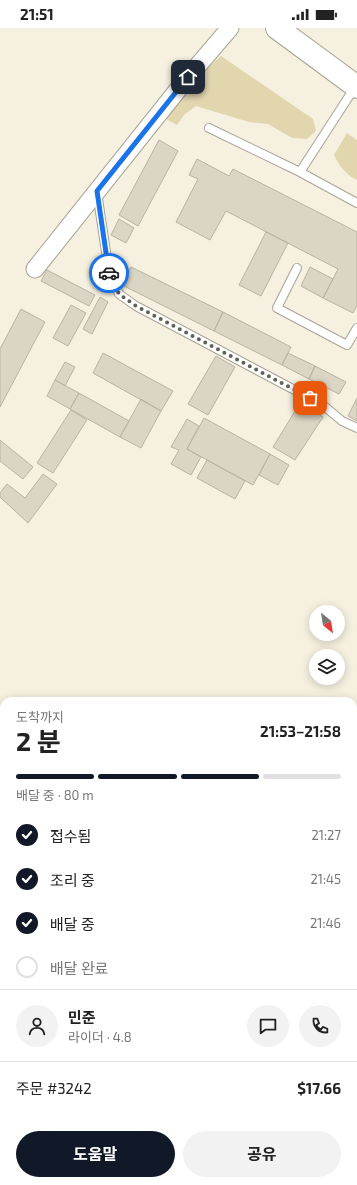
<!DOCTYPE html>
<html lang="ko">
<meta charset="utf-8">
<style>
:root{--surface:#fff;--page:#f2f2f2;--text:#222;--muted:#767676;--line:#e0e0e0;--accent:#111827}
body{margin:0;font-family:"Exo 2","Noto Sans KR",sans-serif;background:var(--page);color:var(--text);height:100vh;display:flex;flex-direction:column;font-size:15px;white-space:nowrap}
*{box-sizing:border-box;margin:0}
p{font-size:13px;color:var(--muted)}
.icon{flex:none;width:22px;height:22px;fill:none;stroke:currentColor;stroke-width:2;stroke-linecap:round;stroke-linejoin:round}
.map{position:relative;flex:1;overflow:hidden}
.side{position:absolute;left:0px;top:669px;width:357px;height:488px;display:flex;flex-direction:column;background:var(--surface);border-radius:12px 12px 0 0;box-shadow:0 2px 10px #0003}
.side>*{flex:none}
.needle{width:26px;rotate:150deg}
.fabs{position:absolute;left:309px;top:577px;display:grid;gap:8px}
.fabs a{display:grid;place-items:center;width:36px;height:36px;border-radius:50%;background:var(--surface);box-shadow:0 2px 10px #0003;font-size:20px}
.pin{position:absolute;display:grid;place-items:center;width:34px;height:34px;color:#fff;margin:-17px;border-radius:8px;box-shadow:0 2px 6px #0006}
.courier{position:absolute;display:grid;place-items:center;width:40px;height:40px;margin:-20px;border:3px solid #1a73e8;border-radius:50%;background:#fff;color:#222;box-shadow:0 1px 5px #0007}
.summary em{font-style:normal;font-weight:700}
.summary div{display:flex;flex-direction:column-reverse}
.summary{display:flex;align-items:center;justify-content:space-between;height:68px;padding:0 16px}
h1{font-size:26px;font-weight:700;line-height:30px}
.bar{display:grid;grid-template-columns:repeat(4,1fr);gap:6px 4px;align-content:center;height:48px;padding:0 16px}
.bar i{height:5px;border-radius:3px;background:var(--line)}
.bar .selected{background:var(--accent)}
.bar p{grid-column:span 4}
.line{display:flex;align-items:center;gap:10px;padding:0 16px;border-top:1px solid var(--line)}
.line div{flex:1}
.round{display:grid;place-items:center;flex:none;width:42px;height:42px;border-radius:21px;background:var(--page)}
ol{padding:0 16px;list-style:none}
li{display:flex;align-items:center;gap:12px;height:44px}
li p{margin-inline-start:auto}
li .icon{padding:4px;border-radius:50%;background:var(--accent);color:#fff;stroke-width:4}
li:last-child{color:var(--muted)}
li i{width:22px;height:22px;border:2px solid var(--line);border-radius:50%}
.action{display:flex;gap:8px;margin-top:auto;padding:8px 16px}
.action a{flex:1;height:46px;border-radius:24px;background:var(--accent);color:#fff;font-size:16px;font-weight:700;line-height:46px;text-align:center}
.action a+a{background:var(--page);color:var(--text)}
.status{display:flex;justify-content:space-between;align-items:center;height:28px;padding:0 20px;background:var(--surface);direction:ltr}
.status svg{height:11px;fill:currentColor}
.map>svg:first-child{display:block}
.green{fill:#e2d6af}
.building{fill:#dad5c5;stroke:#b8b3a3}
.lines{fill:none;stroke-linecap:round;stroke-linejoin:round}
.lane-casing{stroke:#a8a394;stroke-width:10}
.street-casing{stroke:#a8a394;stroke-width:19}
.secondary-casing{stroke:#a8a394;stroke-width:24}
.lane{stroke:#fff;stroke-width:8}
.street{stroke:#fff;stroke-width:17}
.secondary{stroke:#fff;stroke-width:22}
.done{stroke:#636056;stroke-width:4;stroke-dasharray:0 7.2}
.route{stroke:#1a73e8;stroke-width:5}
</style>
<div class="status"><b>21:51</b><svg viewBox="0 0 49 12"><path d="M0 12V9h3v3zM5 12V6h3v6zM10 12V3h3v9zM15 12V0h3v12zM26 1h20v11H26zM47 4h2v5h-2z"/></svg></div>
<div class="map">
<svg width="357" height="1157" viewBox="0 0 357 1157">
<rect width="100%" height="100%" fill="#f5f0df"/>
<!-- green -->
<path class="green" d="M221 28 313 91 316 103 307 111 292 110 268 96 249 94 196 78 185 86 177 97 166 91 194 51Z
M347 105 357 112V152C345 146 340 139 334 127Z"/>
<!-- building -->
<path class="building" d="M159 112 178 123 138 198 119 187Z
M197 131 229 148 233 141 357 204V278L353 285 323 270 338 241 226 183 210 212 176 194 198 151 189 147Z
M119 191 134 200 126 215 111 207Z
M266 204 288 215 261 268 239 257Z
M131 239 223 284 214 303 122 257Z
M310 239 333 251 323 270 301 258Z
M47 242 95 267 89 278 41 253Z
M100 269 108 274 92 306 83 301Z
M71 277 86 285 68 318 53 310Z
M21 281 45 294 0 379V321Z
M223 284 291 319 282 337 214 303Z
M103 325 173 363 161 383 93 345Z
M288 325 315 338 309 351 282 337Z
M216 328 235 339 208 387 188 376Z
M65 334 75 339 65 358 55 352Z
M315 338 346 354 339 366 309 351Z
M55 352 79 365 70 381 47 368Z
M79 365 129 393 120 409 70 381Z
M357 370V393L348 388Z
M141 371 161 383 141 420 120 409Z
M300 375 323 389 295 432 273 419Z
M71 382 87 392 53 445 37 435Z
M204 390 270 426 253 457 187 421Z
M187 391 199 398 187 421 201 429 191 447 171 436 179 422 171 419Z
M0 412 33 439 23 451 0 433Z
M270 426 289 437 278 457 259 447Z
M207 432 245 453 235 471 197 450Z
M43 446 57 456 28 495 0 469V465L7 456 25 470Z"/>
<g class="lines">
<defs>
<path id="lane" d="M209 100 300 144 357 175
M300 144 355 59
M97 164 109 244 119 266 136 278 323 377 342 393 357 400
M297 240 277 280 347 317 357 300"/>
<path id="street" d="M35 241 188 49 230 0"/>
<path id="secondary" d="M277 0 357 59"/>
</defs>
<!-- lane casing -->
<use href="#lane" class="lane-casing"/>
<!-- street casing -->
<use href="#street" class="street-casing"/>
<!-- secondary casing -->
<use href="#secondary" class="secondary-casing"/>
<!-- lane -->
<use href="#lane" class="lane"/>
<!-- street -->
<use href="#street" class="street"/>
<!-- secondary -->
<use href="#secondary" class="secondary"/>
</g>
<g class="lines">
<!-- done -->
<path class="done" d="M109 245 119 266 136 278 310 370"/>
<!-- route -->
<path class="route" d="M109 245 97 163 188 49"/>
</g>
</svg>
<div class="fabs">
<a><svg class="needle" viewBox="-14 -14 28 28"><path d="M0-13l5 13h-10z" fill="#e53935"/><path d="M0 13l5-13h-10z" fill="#767676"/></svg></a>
<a><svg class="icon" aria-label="layers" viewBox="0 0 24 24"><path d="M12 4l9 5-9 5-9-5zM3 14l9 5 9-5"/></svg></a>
</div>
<div class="pin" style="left:310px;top:370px;background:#ea580c"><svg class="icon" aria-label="bag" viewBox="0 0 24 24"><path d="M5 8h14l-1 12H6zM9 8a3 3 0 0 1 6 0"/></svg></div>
<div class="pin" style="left:188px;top:49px;background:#1f2937"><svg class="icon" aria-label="home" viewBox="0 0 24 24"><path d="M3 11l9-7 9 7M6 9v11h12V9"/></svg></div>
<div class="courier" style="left:109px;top:245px"><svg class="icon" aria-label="car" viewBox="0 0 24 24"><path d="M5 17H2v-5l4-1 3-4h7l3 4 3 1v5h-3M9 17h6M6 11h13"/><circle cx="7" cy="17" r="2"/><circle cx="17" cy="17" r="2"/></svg></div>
<section class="side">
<div class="summary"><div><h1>2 분</h1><p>도착까지</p></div><em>21:53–21:58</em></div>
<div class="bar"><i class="selected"></i><i class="selected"></i><i class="selected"></i><i></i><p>배달 중 · 80 m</p></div>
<ol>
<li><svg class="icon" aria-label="check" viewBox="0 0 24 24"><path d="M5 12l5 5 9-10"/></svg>접수됨<p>21:27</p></li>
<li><svg class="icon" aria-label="check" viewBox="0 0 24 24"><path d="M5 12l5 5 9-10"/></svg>조리 중<p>21:45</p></li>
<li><svg class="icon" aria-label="check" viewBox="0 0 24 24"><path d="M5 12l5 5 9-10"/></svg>배달 중<p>21:46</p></li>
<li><i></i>배달 완료</li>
</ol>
<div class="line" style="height:72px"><a class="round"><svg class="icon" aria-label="person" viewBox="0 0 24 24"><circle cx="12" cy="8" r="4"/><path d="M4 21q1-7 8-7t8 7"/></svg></a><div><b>민준</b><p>라이더 · 4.8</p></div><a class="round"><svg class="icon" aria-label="chat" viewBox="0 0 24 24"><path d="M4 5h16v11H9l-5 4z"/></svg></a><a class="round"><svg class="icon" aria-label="phone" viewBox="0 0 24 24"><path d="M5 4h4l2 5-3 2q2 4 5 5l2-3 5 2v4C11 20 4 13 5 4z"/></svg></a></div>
<div class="line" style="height:52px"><div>주문 #3242</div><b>$17.66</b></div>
<div class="action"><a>도움말</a><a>공유</a></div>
</section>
</div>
